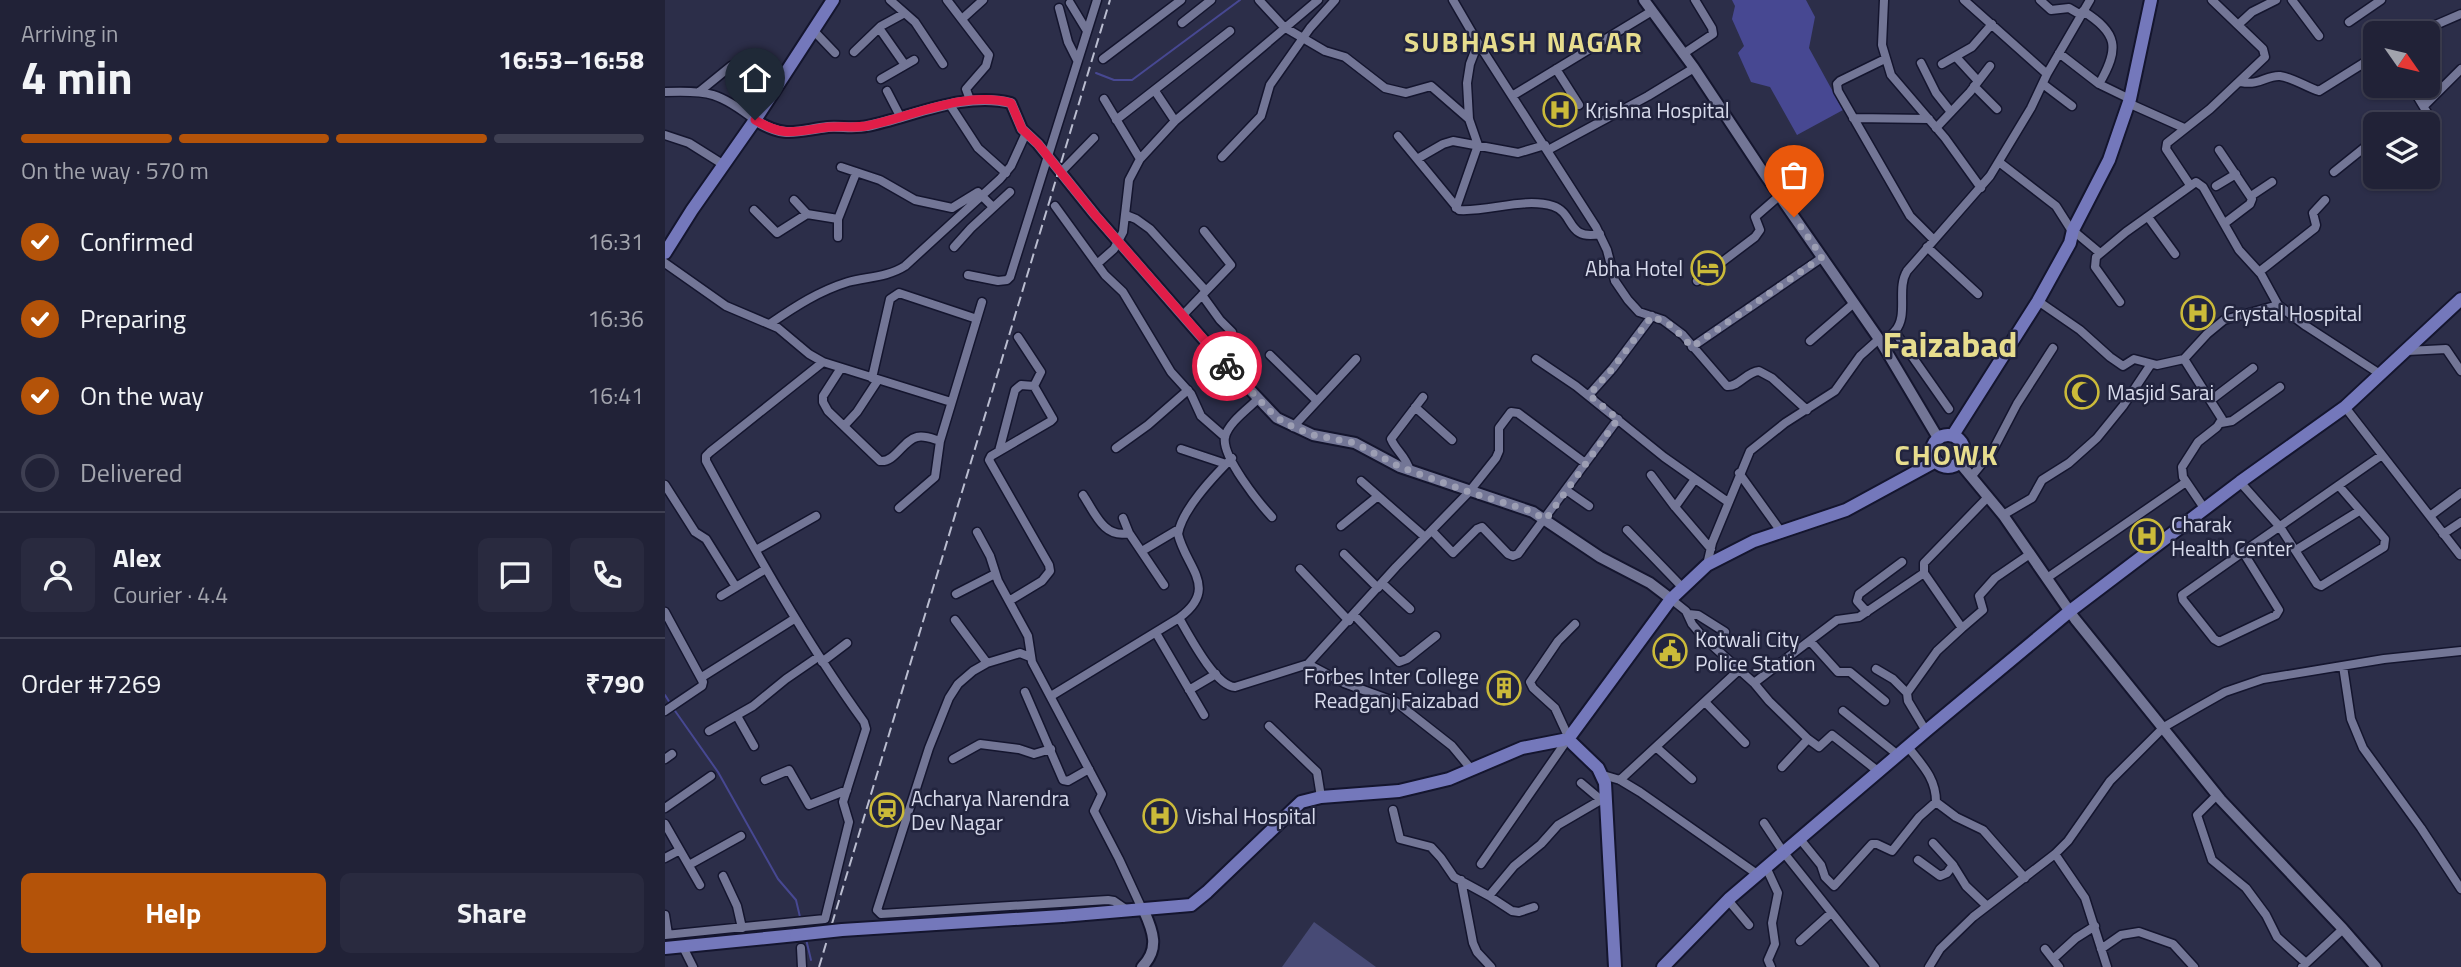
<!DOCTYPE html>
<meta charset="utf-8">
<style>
:root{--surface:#212237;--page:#292a3f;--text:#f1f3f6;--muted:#a2a4ad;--line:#3e3f52;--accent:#b45309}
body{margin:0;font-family:"Titillium Web",sans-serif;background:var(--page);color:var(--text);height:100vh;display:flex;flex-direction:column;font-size:26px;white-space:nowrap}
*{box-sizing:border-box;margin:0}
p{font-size:23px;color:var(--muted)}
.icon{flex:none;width:38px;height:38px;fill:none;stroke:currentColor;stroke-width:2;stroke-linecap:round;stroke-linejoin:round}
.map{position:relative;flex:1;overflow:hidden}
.sheet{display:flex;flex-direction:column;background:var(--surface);width:665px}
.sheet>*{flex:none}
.needle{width:46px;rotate:124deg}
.buttons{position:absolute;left:1698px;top:21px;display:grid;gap:14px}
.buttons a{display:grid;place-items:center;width:77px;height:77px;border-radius:10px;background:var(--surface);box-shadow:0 2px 5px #0004,0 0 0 2px var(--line);font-size:35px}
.pin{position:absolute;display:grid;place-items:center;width:60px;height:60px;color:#fff;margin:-72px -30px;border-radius:50% 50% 50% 0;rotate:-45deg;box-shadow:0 0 7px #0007}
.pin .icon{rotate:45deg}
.courier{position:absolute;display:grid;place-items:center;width:70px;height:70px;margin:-35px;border:5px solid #e11d48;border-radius:50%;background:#fff;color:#222;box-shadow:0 2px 9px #0007}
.summary em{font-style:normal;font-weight:700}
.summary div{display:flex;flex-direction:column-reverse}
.summary{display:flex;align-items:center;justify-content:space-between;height:119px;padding:0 21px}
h1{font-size:46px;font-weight:700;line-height:52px}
.bar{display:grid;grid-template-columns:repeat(4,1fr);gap:10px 7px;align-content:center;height:84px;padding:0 21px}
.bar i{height:9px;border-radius:5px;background:var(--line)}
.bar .active{background:var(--accent)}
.bar p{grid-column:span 4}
.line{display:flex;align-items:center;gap:18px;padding:0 21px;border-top:2px solid var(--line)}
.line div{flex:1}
.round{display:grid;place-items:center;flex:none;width:74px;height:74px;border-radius:10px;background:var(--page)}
ol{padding:0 21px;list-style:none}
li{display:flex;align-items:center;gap:21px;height:77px}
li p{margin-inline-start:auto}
li .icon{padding:7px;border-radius:50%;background:var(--accent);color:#fff;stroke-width:4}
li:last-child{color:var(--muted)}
li i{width:38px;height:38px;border:4px solid var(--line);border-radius:50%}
.primary-button{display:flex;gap:14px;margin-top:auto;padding:14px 21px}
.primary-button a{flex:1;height:80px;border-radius:10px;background:var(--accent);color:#fff;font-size:28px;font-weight:700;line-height:80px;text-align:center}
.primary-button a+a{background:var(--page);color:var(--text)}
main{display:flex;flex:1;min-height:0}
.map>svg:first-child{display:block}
.green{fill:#474a75}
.water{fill:#474892}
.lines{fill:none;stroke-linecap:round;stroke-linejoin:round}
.stream{stroke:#474892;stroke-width:2}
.minor-casing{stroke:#14152e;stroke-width:11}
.tertiary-casing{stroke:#14152e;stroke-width:14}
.primary-casing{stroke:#14152e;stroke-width:16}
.minor{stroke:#737696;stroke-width:8}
.tertiary{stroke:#737696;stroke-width:10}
.primary{stroke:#7478bb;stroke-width:12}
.rail{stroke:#babdd0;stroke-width:2;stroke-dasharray:10 5;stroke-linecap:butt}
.primary-bridge-casing{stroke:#14152e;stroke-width:16;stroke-linecap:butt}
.primary-bridge{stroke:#7478bb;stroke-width:12}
.done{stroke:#9c9eb3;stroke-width:7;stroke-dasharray:0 12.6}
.route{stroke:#e11d48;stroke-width:9}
.labels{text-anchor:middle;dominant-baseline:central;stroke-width:5;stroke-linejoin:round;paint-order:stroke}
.poi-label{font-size:21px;fill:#d8dbec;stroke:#22243e;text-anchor:start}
.district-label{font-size:28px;font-weight:bold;letter-spacing:2px;fill:#e7dd8e;stroke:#22243e}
.town-label{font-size:35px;font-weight:bold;fill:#e7dd8e;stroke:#22243e}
</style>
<main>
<section class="sheet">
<div class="summary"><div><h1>4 min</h1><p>Arriving in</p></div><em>16:53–16:58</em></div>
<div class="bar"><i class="active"></i><i class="active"></i><i class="active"></i><i></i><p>On the way · 570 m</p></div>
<ol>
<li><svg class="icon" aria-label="check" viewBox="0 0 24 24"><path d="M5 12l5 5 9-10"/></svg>Confirmed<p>16:31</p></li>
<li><svg class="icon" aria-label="check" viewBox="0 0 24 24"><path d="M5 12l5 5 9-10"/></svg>Preparing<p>16:36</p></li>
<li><svg class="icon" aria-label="check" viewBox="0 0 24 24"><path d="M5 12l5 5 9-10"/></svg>On the way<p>16:41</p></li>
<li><i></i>Delivered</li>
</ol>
<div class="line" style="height:126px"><a class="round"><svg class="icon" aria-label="person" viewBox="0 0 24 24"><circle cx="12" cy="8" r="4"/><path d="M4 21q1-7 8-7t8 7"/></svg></a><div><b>Alex</b><p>Courier · 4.4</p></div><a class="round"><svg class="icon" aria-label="chat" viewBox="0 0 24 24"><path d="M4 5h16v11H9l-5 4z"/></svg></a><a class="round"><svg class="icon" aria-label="phone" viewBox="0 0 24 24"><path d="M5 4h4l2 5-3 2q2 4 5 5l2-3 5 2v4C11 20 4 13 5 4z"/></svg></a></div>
<div class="line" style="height:91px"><div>Order #7269</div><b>₹790</b></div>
<div class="primary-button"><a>Help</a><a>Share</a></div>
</section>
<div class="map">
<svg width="1796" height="967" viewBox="0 0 1796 967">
<rect width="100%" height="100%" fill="#2c2e49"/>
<!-- green -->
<path class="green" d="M649 922 711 967H617Z"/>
<!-- water -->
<path class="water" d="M1067 0H1141L1150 17 1144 48 1178 110 1132 135 1105 87 1086 82 1073 53 1079 46 1067 19 1070 6Z"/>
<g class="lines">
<!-- stream -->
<path class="stream" d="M431 73 449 80H467L575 0
M0 695 5 703
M8 708 53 772 113 879 131 900 135 917
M141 939 146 960"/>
<defs>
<path id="minor" d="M225 0 250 22 278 64
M282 0 324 55 321 66 301 89 305 100
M594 0 619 27 660 51 680 57 720 88 741 93 766 86 804 119
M788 0 813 43 931 227 942 250 950 281 963 300 974 312 998 320 1018 335 1062 386C1074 387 1081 372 1094 371L1107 378 1142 410
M1219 0 1217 45 1226 75 1280 138 1316 188
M1299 0 1382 74
M1375 0 1386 10 1404 8 1416 15
M1627 0 1654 36
M405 3 422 31
M394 8 403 42 412 60
M1418 11C1453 33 1455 48 1434 84
M297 19 318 0
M1684 22 1716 0
M517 23 546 0
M1574 24 1587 12 1611 0
M214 28 240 65
M148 30 170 53
M1752 33 1796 14
M189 52 216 26 238 14
M1394 53 1434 84 1465 99
M1018 54 1048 34 1047 28 1030 0
M1291 57 1313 81
M438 59 516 0
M1220 59 1175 81 1172 84 1173 91 1245 216 1269 240
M1256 63 1271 93 1286 112
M1277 64 1307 47 1327 24
M891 69 914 105
M216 79 249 60
M1576 82C1595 86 1601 75 1615 76 1629 78 1641 87 1654 91L1710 56
M1378 84 1407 106
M1309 86 1332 109
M1746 86 1769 124 1762 132
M222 91 236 118
M490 91 510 121
M0 92C44 90 55 93 90 120
M34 92 66 66 75 69 105 97
M847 96 987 11
M439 99 475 159
M1463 103 1519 128
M285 105 313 148 341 173
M1759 106 1796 69
M1188 118 1264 119
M451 120 565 31
M1271 128 1305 92 1325 66
M0 135 24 143 59 165
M733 136 794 210C824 212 859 197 888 206 910 213 901 241 935 234
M883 150 983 96 1029 68
M1554 150 1587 199 1585 204 1560 223
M557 157 596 116 605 85 645 28 670 0
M752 159 778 144 788 141 853 153 880 145
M1334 162 1391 206 1405 228 1435 253
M176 167 215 180 250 200 287 208 313 192 328 207
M1669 172 1710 139
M395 173 429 138
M1525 185 1501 149 1502 143 1545 109 1600 57 1598 49 1547 0
M1551 186 1571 174
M1586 196 1607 182
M129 200 142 214 173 219
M390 206 440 275 458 292 506 372 526 394 536 416 560 437
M791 208 813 145 804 119 802 83 805 64 813 43
M89 210 112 233 142 214
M461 215 471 219 485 229 541 291 518 315
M1483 217 1510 254
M539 231 566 265 541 291
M173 237V219L191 173
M289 247 306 228 345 192
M1262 247 1313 294
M0 263 61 306 113 328 144 354 158 362 286 402
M432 264 449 249 458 232 464 180 475 159 510 121 653 0
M1594 272 1650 228 1651 225 1648 213 1660 200
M303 275 333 281 342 280 345 277 432 0
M1032 281 1090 237 1095 230 1090 217 1114 196
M537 295 555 320 567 332
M1373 301 1415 330 1445 357 1458 366 1469 359 1492 365 1519 359 1542 334 1559 320 1613 305 1641 326 1715 374
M1455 302 1430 267 1431 257 1461 232 1531 182 1538 187 1574 250 1596 274 1613 305
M106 323C131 306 154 291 183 282 202 277 223 277 240 266L335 179 346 166 361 133
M1230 332 1284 409
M353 337 376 372 369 386
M1145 341 1189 303
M1216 342C1221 339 1227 335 1230 331 1244 315 1231 289 1242 271L1325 176 1366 108 1382 74 1425 0
M1027 347 1158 257
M1742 351 1781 349 1796 371
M605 355 652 401
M871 359 911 386 999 457 1063 502
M1519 359 1557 419 1552 427 1533 442 1517 467 1518 477 1539 508
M176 368 158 396V402L163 411 215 461C230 463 238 440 252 437 260 435 268 439 275 441
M207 378 225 299 234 293 312 319
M924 395 948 368 987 316
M593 399C583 409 563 423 560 437 556 456 594 503 607 517
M1546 400 1588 368
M750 407 787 440
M1680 407 1795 555
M1556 423 1567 421 1615 387
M179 426 192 412 213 380
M628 427 691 359
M451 448 483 425 523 390
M516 449 561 464
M334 451 350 390 356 385 369 386 388 419 386 421 326 456 324 460 384 565 385 571 377 581 344 601
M567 458C549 476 517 509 513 534 521 568 555 588 514 618 524 635 550 686 570 687L643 664 679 683 731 702 787 746 807 770
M745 471C741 456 731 451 726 439L758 397
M1074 473 1117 533
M986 475 1010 507 1046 549
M1306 477 1328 450 1352 404 1388 348
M696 481 760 537
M1575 482 1615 527 1652 584 1656 586 1719 547 1720 539 1674 486
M0 485 30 532 41 539 71 587
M901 490 924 506
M418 495C430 513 439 539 464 533
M1010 507 1030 479
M234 508 270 477 275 441 317 302
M1338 515 1367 498 1377 480 1404 463 1432 438 1458 406 1486 364
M1765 516 1796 493
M458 518 464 533 499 585
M676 526 713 496
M962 530 1018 588
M767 531 788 553 812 529 817 527 843 554 848 556 853 554 953 419
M312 532 325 556 333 581 363 636 367 662 437 794 429 811 454 859 478 911
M1778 534 1796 522
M91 550 151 516
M1631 550 1694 511
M477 551 514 529
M1578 552 1614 610 1611 615 1554 642 1549 639 1518 600 1517 595Z
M1578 552 1717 455
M679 554 713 588
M1042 565 1047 543 1085 451 1120 423 1170 391 1195 356 1214 339
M635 569 684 621
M1382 578 1521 482
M717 583 745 609
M291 594 330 574
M56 596 101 569
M1006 599 1021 611 1027 624 1038 637 1089 683 1172 620 1194 617 1259 573
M0 612 38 682 37 686 0 711
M1202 612 1192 601 1194 594 1237 562
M1023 614 1033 615 1060 632
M689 615 734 662 742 659 771 636
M290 620 322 663
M1297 628 1318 610 1314 596 1330 578 1365 554
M491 633 539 715
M1145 641 1173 672H1185L1220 701
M365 657 355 653 322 663 308 671 293 684 284 698 264 748 212 910 216 914 443 900 449 901 462 910
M157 662 182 643
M643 664 731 567 804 492 831 458 834 451V428L846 412 853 413 920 463
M1678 666 1686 719 1698 748 1756 828 1796 889
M1211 669 1228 679 1242 693
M37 677 129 619
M1089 683 1104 701 1143 739 1117 767
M524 690 551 674
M360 692 398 780 403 781 424 769
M386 696 514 618
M1040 702 1080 743
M1178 711 1233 755
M72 716 89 746
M604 726 652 772 656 797
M44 731 88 706 121 679 153 657
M1261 731 1243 701 1242 693 1272 651 1297 628 1259 573V563L1322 498
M902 734 890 708 868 688 865 682 893 641 910 624
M1143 739 1154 747 1167 735 1214 772
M991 747 1027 779
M1243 747C1257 765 1271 778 1271 802
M0 759 7 754
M288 759 315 744 354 749 369 754 386 749
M938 775 955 780 975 792 1092 874
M100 780 124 770 144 805 182 790
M955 780 1075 669
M916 783 935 799
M1552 795 1532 815 1547 860 1581 888 1601 915 1612 937 1641 963
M0 808 46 776
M728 810 735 839 766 847 776 858 789 877 824 896 847 911 854 912 869 907
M1099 823 1119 853 1210 967
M0 824 35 885
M1135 839 1156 865 1160 877 1169 886 1207 844H1212L1227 851 1254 817 1271 802 1291 817 1318 830 1360 878
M1268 843 1288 865 1301 886 1322 906
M1390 854 1420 898 1442 967
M0 858 15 850
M1253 860 1275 876 1282 873 1288 865
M816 864 900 743
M24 865 76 836
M1101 867 1113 893 1107 923 1110 944 1103 960 1106 967
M58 876 72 906 77 928
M796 880 808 943 812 952 826 967
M824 896 849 866 876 844 893 825 941 797
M1063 900 1084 925
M0 915 3 934
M0 935 160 919 184 822 178 802 201 729 199 722C139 639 90 551 41 461V456L45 452 158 362
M1135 941 1166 913
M18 947 28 967
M136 948 137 967
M1380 949 1394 967
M1436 949 1456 935 1474 932 1508 944 1529 967
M1388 959 1411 938 1430 926
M1264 967 1275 949 1308 917 1390 854 1403 841 1445 781 1499 727 1530 709 1560 692 1598 679 1719 659 1796 651
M1637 967 1678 929"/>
<path id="tertiary" d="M979 0 1029 68 1100 175 1216 342 1273 438
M90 120C120 139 131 131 163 127 176 126 189 129 202 126 247 117 299 91 346 103L357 129 373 144 430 215 552 355 612 418 648 435 690 443 735 467 868 512 935 557 985 583 1006 599
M1294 462 1338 515 1410 619 1556 800 1678 929 1711 967
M477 967C495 949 488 931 479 911"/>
<path id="primary" d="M0 253 27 210 90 120 168 0
M1288 435 1373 301 1405 243 1408 230 1444 160 1465 99 1486 0
M1267 451a16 16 0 1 1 32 0a16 16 0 1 1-32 0Z
M906 735 1006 599 1042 565 1089 541 1181 510 1271 461
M907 743 933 768 940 783 950 967
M397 916 526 905 542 892 636 802 656 797 734 791 784 779 857 748 898 740
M0 948 131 935
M998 967 1065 898 1261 731 1405 611 1575 482 1680 407 1796 299"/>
</defs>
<!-- minor casing -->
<use href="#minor" class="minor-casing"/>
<!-- tertiary casing -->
<use href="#tertiary" class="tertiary-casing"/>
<!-- primary casing -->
<use href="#primary" class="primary-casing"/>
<!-- minor -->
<use href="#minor" class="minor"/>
<!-- tertiary -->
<use href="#tertiary" class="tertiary"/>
<!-- primary -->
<use href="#primary" class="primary"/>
<!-- rail -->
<path class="rail" d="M154 967 445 0"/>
<defs>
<path id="primary-bridge" d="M131 935 177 930 397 916"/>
</defs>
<!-- primary-bridge casing -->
<use href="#primary-bridge" class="primary-bridge-casing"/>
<!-- primary-bridge -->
<use href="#primary-bridge" class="primary-bridge"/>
</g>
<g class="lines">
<!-- done -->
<path class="done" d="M562 366 606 412 619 423 648 435 690 443 735 467 804 492 862 510 881 519 953 419 924 395 948 368 987 316 1007 326 1027 347 1157 257 1129 217"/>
<!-- route -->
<path class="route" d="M90 120C120 138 131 131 163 127 176 126 189 128 201 126 247 117 299 90 346 103L357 129 373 144 430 215 562 366"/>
</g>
<!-- icons -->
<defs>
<symbol id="hospital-ring" viewBox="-11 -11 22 22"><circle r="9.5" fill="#22243e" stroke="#cbba39" stroke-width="1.5"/><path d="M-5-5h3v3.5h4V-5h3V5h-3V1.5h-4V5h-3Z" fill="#cbba39"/></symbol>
<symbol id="hotel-ring" viewBox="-11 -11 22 22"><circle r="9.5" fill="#22243e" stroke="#cbba39" stroke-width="1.5"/><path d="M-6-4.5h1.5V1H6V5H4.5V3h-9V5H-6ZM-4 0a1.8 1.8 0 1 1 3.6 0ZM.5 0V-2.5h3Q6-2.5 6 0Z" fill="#cbba39"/></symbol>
<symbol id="mosque-ring" viewBox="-11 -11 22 22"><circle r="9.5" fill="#22243e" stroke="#cbba39" stroke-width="1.5"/><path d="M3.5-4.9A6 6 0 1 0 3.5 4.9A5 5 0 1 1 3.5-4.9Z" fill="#cbba39"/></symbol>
<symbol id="civic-ring" viewBox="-11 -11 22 22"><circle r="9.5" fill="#22243e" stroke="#cbba39" stroke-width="1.5"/><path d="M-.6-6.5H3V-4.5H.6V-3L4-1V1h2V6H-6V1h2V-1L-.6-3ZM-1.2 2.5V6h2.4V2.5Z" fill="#cbba39"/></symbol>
<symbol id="building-ring" viewBox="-11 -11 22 22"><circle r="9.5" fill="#22243e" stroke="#cbba39" stroke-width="1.5"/><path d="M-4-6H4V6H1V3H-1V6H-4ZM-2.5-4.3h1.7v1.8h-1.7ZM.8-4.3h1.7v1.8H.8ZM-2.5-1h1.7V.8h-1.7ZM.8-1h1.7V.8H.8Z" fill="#cbba39"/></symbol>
<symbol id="station-ring" viewBox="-11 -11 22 22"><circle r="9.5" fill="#22243e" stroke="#cbba39" stroke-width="1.5"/><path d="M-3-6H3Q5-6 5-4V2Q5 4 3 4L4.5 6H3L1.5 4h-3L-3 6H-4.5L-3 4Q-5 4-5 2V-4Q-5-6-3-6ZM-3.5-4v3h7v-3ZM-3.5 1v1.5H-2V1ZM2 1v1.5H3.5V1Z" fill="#cbba39"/></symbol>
</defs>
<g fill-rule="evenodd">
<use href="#hospital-ring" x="876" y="91" width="38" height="38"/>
<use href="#hotel-ring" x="1024" y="249" width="38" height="38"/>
<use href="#hospital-ring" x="1514" y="294" width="38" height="38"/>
<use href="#mosque-ring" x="1398" y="373" width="38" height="38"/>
<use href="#hospital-ring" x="1463" y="517" width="38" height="38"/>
<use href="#civic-ring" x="986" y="632" width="38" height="38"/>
<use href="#building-ring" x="820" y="669" width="38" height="38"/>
<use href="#station-ring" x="203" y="791" width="38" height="38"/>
<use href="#hospital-ring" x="476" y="797" width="38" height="38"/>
</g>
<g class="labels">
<!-- poi labels -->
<g class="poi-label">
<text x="920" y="110">Krishna Hospital</text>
<text x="1018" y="268" text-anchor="end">Abha Hotel</text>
<text x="1558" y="313">Crystal Hospital</text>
<text x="1442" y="392">Masjid Sarai</text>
<text x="1506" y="524">Charak<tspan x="1506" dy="24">Health Center</tspan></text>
<text x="1030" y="639">Kotwali City<tspan x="1030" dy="24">Police Station</tspan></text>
<text x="814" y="676" text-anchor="end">Forbes Inter College<tspan x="814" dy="24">Readganj Faizabad</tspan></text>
<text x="246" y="798">Acharya Narendra<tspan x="246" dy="24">Dev Nagar</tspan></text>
<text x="520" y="816">Vishal Hospital</text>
</g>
<!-- district labels -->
<g class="district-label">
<text x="859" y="41">SUBHASH NAGAR</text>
<text x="1282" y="454">CHOWK</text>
</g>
<!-- town labels -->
<g class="town-label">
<text x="1285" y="344">Faizabad</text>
</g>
</g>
</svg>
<div class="buttons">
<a><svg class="needle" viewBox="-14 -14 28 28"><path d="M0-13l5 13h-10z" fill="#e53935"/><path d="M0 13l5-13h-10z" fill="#a2a4ad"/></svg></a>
<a><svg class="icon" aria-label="layers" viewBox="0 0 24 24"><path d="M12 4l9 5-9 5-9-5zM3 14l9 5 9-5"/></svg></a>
</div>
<div class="pin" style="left:1129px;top:217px;background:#ea580c"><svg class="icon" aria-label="bag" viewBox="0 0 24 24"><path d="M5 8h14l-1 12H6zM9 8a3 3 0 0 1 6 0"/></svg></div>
<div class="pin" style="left:90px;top:120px;background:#1f2937"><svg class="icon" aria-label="home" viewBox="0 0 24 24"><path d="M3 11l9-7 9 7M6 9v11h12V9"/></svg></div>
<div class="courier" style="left:562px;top:366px"><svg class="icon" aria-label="bike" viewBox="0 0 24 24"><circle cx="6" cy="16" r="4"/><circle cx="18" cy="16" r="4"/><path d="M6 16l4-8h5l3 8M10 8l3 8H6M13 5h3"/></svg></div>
</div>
</main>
